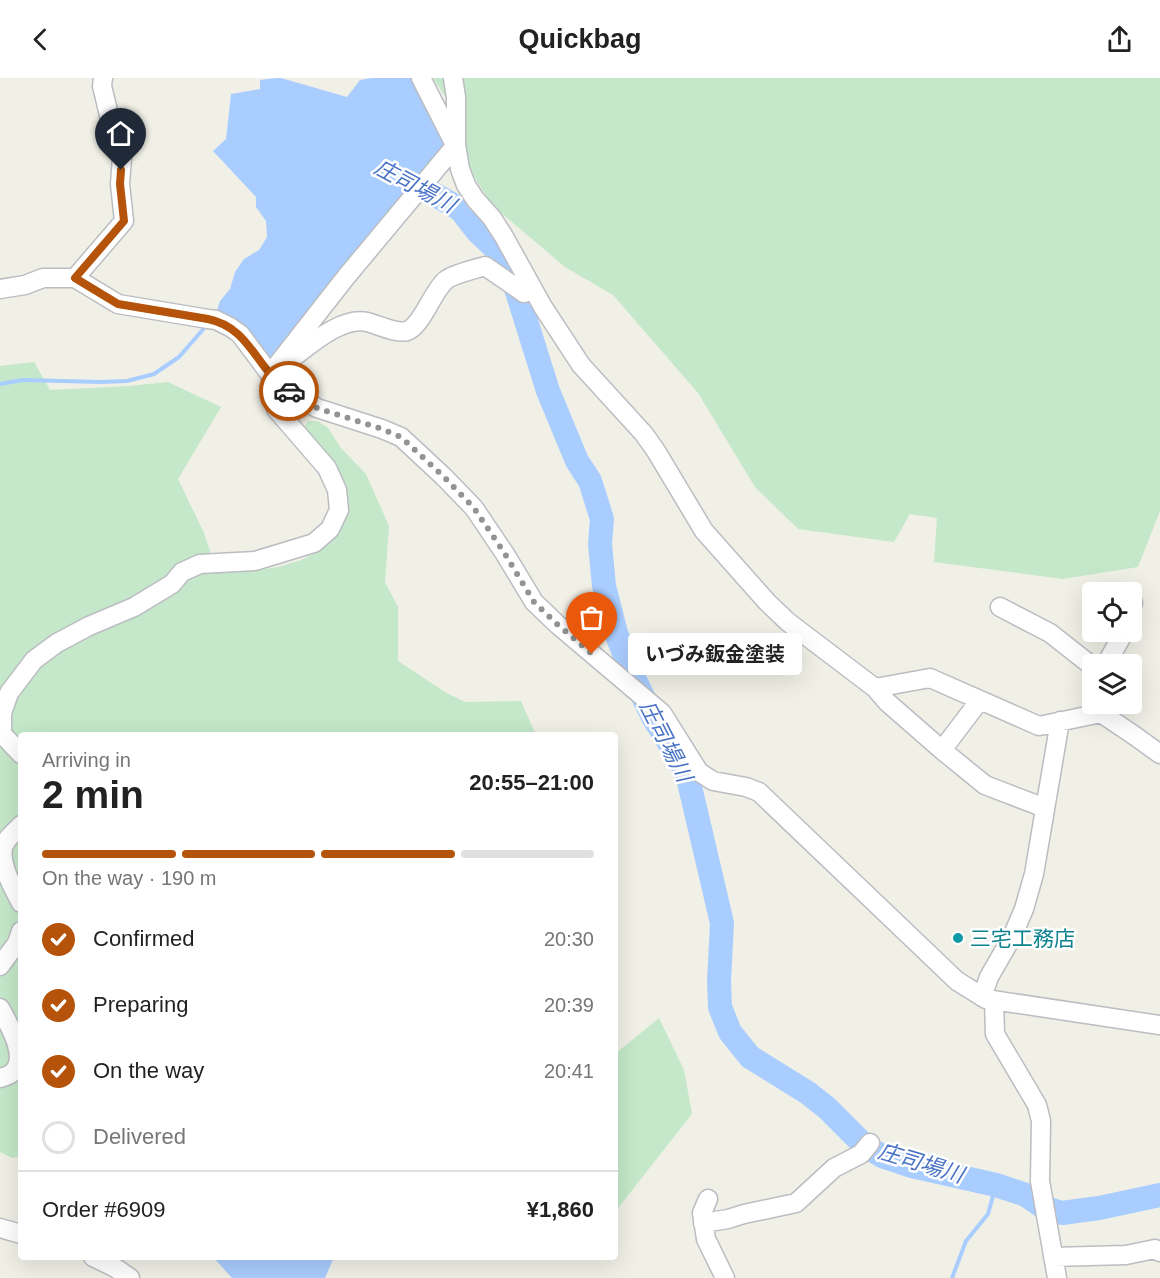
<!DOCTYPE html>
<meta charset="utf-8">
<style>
:root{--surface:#fff;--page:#f2f2f2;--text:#222;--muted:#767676;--line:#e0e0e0;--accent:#b45309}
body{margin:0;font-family:Helvetica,"Noto Sans JP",sans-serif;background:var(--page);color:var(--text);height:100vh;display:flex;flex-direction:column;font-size:22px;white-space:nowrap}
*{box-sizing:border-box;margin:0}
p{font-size:20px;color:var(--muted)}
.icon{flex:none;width:33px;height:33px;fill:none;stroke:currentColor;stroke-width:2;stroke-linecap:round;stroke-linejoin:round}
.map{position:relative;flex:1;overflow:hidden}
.side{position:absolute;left:18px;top:654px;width:600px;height:528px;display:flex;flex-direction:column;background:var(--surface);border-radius:6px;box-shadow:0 6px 24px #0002}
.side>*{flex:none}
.controls{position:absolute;left:1082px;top:504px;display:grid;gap:12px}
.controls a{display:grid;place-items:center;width:60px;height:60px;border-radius:6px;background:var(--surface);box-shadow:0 6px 24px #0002;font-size:30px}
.pin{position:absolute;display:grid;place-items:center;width:51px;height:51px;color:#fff;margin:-62px -26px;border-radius:50% 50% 50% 0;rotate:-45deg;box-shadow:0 0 6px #0007}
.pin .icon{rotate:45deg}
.courier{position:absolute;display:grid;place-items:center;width:60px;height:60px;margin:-30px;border:4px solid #b45309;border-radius:50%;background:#fff;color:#222;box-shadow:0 2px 8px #0007}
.bubble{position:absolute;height:42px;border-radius:6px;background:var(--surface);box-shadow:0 6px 24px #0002;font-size:20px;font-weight:700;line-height:42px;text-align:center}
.summary em{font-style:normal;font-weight:700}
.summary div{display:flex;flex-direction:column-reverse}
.summary{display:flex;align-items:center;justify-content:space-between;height:102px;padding:0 24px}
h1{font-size:39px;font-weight:700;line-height:45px}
.bar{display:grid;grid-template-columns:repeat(4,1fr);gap:9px 6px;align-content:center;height:72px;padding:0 24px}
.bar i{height:8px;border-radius:4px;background:var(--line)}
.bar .on{background:var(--accent)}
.bar p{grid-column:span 4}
.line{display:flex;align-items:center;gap:15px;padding:0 24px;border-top:2px solid var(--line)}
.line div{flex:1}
ol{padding:0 24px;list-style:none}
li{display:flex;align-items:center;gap:18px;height:66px}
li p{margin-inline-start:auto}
li .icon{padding:6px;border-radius:50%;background:var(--accent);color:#fff;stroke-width:4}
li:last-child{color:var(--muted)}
li i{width:33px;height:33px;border:3px solid var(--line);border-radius:50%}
header{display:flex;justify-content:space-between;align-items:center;height:78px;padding:0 24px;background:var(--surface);font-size:27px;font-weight:700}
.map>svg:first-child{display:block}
.green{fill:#c4e8c9}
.water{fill:#a9cdff}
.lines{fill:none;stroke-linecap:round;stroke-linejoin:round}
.stream{stroke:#a9cdff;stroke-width:4}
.river{stroke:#a9cdff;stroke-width:24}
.minor-casing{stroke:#bbbdc2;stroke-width:21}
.minor{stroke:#fff;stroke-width:18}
.done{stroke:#919394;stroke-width:6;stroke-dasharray:0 10.8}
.route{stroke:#b45309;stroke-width:8}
.culture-dot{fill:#0f9aa8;stroke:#fff;stroke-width:2}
.labels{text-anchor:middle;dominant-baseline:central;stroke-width:5;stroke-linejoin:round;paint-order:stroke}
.culture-label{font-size:21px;fill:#0d838f;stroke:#fff;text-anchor:start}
.water-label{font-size:22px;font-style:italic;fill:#4973c5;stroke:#fff}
</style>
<header><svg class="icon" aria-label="back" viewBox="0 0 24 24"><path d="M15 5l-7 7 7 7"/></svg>Quickbag<svg class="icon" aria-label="share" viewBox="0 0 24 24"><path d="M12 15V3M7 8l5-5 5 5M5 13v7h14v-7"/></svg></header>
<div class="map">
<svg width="1160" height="1200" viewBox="0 0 1160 1200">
<rect width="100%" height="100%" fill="#f0f0e7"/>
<!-- green -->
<path class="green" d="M433 0H1160V433L1138 489 1063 501 934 484 937 440 910 436 894 464 798 451 755 409 698 315 613 217 565 189 493 128 469 91 463 46Z
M34 284 50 312 129 308 168 304 221 329 178 401 204 455 212 479 230 491 256 492 279 489 301 482 320 473 338 456 347 431 334 391 304 349 308 343H318L328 350 341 370 366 396 389 448 385 504 398 529V583L445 614 465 624 521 623 536 657H21V1078L12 1080 0 1074V288Z
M659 940 684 992 692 1036 615 1134V976Z"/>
<!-- water -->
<path class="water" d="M276 0H281L347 19 360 2 371 0H415L445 66 269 282 216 235 220 223 230 211 235 194 244 181 259 172 267 159 266 143 256 129V119L213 73 226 61 231 16 260 11V2Z
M213 1179H334L325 1200H232Z"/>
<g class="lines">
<!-- stream -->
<path class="stream" d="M0 306 23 302 101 304 127 303 154 296 179 279 206 248
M952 1200 966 1163 988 1136 996 1107"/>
<!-- river -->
<path class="river" d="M402 98 460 131 478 154 497 172 513 201 548 313 577 383 590 403 602 441 600 466 604 508 616 555 632 596 653 639 680 682 688 700 722 845 719 903 720 929 730 954 750 979 808 1015 827 1030 865 1068 882 1078 912 1088 996 1107 1026 1117 1045 1130 1062 1135 1099 1130 1160 1117"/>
<defs>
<path id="minor" d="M421 0 453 63
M453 0 456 19V67L460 91 466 107 475 121 492 140 503 157 543 229 581 287 644 356 656 373 704 453 767 524 788 544 875 610 930 600 1039 648 1101 635 1135 658 1160 676
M75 200 124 143 120 106 122 79 128 54 109 37 102 8 103 0
M0 211 25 207 43 200H75L118 226 208 241 216 242 230 249 240 256 270 296 285 310 317 330 382 351 401 359 444 399 474 430 505 476 534 524 558 547 662 635 699 694 713 703 746 709 759 714 957 903 986 921 1160 947
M291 281C310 267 342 238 367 244 379 247 396 256 407 253 422 248 433 212 446 202 453 196 476 191 485 188L524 215 533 212
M1000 529 1050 555 1092 588
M1131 531 1133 525
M1106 586 1122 558 1123 554
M875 610 887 624 942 672 985 707 1045 730
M942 672 980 622
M21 676 2 656V635L9 615 34 582 57 565 89 548 134 529 172 506 182 494 200 486 255 483 314 465 330 451 339 432 337 412 327 390 276 331 270 296 346 199 456 67
M21 747C15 754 5 761 3 770 0 787 13 810 21 825
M0 888 17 865 21 853
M982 919 989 899 1012 859 1024 831 1034 796 1060 643
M994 923 995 956 1037 1027 1041 1043 1040 1103 1057 1200
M0 930C8 945 29 979 13 994 10 997 4 999 0 1000
M708 1121 702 1135 706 1161 725 1200
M703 1145 728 1141 744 1136 796 1125 834 1090 861 1076 870 1065
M0 1150 21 1156
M93 1179 114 1189 130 1200
M1053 1179 1126 1177 1155 1171 1160 1174"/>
</defs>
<!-- minor casing -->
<use href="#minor" class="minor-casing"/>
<!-- minor -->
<use href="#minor" class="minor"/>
</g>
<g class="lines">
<!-- done -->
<path class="done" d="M289 313 317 330 382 351 401 359 444 399 474 430 505 476 534 524 558 547 592 576"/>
<!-- route -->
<path class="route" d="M121 92 120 106 124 143 75 200 118 226 208 241C251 250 255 290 289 313"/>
</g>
<!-- markers -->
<circle class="culture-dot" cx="958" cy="860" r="6"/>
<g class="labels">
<!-- culture labels -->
<g class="culture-label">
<text x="970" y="860">三宅工務店</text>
</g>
<!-- water labels -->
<g class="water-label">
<text transform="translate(415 108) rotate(28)">庄司場川</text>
<text transform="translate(666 663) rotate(63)">庄司場川</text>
<text transform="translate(921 1085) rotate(17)">庄司場川</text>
</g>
</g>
</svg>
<div class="controls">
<a><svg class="icon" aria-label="locate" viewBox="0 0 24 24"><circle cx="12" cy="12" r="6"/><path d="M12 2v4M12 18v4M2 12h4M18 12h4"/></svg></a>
<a><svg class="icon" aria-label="layers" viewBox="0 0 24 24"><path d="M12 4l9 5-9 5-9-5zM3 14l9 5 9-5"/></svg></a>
</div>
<div class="pin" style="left:592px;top:576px;background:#ea580c"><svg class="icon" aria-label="bag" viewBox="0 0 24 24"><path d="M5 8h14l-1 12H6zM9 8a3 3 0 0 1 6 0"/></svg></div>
<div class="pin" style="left:121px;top:92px;background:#1f2937"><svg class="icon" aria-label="home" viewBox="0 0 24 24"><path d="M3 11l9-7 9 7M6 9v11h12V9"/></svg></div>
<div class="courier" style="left:289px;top:313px"><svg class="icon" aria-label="car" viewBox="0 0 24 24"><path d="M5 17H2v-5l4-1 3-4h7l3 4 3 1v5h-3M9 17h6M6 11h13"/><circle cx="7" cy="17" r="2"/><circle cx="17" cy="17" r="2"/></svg></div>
<div class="bubble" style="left:628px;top:555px;width:174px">いづみ鈑金塗装</div>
<section class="side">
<div class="summary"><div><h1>2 min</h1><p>Arriving in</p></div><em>20:55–21:00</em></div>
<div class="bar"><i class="on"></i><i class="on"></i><i class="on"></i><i></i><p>On the way · 190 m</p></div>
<ol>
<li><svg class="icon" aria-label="check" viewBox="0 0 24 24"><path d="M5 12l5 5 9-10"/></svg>Confirmed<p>20:30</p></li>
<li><svg class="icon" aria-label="check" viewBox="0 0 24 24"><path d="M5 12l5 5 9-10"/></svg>Preparing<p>20:39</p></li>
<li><svg class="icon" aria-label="check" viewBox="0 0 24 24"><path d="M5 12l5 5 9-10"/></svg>On the way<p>20:41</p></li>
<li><i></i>Delivered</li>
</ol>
<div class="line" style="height:78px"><div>Order #6909</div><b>¥1,860</b></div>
</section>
</div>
